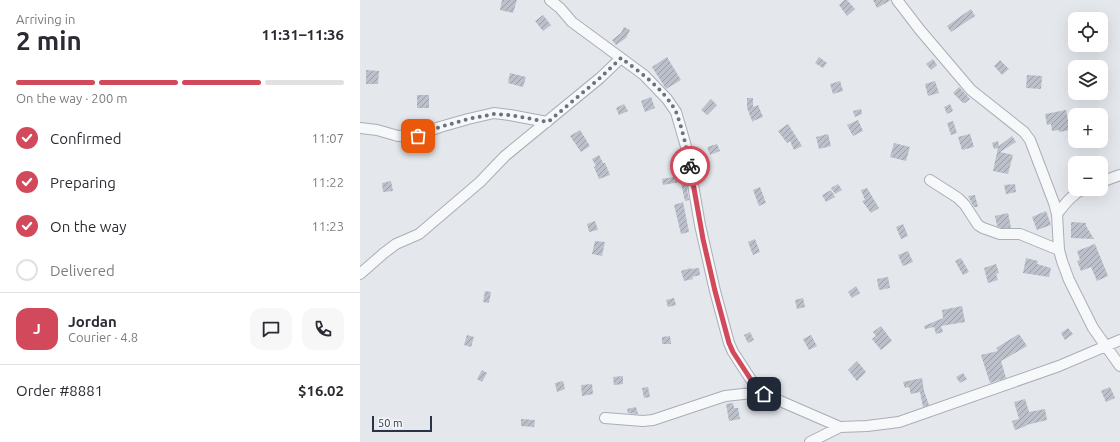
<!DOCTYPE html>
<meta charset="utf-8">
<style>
:root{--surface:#fff;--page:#f7f7f7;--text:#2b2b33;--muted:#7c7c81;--line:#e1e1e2;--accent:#d1495b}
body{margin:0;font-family:Ubuntu,sans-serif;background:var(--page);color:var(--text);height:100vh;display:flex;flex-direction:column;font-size:15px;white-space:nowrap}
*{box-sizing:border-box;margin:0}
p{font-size:13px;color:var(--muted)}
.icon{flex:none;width:22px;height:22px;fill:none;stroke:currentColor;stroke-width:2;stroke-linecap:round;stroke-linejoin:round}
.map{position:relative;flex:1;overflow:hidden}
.side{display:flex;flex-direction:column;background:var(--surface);width:360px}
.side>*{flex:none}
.fabs{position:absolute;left:708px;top:12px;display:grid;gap:8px}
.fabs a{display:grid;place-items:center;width:40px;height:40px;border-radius:8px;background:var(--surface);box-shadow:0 4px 16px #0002;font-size:20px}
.scale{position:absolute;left:12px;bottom:10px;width:60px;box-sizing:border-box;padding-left:4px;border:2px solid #2b3445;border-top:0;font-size:11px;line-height:14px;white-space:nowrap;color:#2b3445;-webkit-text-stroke:3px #f4f6f9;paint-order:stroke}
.pin{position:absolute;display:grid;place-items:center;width:34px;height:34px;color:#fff;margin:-17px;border-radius:8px;box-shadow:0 2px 6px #0006}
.courier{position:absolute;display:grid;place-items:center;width:40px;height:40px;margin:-20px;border:3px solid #d1495b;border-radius:50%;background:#fff;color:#222;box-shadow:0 1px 5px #0007}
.head em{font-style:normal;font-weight:600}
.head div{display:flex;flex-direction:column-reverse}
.head{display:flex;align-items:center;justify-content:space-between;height:68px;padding:0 16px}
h1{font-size:26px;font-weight:600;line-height:30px}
.bar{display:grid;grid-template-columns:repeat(4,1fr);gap:6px 4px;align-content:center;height:48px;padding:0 16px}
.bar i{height:5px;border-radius:3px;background:var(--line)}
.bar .on{background:var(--accent)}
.bar p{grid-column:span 4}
.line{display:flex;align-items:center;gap:10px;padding:0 16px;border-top:1px solid var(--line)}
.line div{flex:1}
.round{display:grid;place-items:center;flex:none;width:42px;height:42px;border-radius:12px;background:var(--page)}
ol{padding:0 16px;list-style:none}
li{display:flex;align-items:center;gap:12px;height:44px}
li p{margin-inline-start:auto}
li .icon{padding:4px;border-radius:50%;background:var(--accent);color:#fff;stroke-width:4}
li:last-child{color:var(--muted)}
li i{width:22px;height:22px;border:2px solid var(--line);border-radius:50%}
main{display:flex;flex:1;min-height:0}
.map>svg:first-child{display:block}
.building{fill:url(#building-hatch)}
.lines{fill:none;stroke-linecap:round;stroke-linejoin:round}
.street-casing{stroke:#a9aeb7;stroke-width:12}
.street{stroke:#f7f8fa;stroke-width:10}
.done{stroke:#6c737f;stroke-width:4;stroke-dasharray:0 7.2}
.route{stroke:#d1495b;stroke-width:5}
</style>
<main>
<section class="side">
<div class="head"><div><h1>2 min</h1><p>Arriving in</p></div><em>11:31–11:36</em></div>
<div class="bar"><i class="on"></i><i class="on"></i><i class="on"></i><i></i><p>On the way · 200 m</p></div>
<ol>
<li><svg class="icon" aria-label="check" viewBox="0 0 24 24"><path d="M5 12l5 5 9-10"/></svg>Confirmed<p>11:07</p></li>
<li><svg class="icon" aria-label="check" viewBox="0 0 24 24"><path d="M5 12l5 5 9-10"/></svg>Preparing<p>11:22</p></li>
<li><svg class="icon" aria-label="check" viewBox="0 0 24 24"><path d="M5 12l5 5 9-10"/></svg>On the way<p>11:23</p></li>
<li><i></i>Delivered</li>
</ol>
<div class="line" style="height:72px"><b class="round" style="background:var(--accent);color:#fff">J</b><div><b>Jordan</b><p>Courier · 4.8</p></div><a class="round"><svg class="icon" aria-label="chat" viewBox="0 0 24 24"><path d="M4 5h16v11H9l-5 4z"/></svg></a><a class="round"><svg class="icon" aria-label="phone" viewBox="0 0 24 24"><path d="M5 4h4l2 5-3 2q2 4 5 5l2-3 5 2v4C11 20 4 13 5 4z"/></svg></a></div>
<div class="line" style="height:52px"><div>Order #8881</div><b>$16.02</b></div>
</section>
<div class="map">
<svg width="760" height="442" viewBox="0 0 760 442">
<defs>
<pattern id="building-hatch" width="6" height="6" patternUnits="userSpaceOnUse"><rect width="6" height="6" fill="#bbc0ca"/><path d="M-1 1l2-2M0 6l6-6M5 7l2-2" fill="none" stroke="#989da6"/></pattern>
</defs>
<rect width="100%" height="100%" fill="#e4e7ec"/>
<!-- building -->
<path class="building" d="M142 0H157L153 13 140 10Z
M484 0H487L495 9 487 16 479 5Z
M513 0H531L517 8Z
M611 9 615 16 591 32 587 26Z
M183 15 191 25 183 31 175 21Z
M264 27 270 30 266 38 256 45 252 40 261 33Z
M307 57 321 80 306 89 292 67Z
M459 57 467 63 463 68 455 63Z
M573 59 577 65 571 70 566 64Z
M640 60 649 69 642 75 634 66Z
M6 70 19 71 18 84H6Z
M150 73 166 77 163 87 148 83Z
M667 75 682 76 681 89 666 88Z
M480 81 483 91 473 94 470 84Z
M575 81 579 93 568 96 565 84Z
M599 87 610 99 605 103H603L593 93Z
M57 95H69V108H57Z
M291 97 295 108 285 112 281 101Z
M387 98H393V107L398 105 403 117 393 121V123L387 108Z
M351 99 357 105 347 115 341 110Z
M264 104 268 111 259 115 256 108Z
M590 104 593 111 587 114 584 107Z
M501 109 502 114 495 117 493 111Z
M706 110 710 130 699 132V130L692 131 691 124 687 125 685 114Z
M498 120 503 131 493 136 487 125Z
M593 121 597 133 591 135 587 123Z
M428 124 442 146 434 150 430 141 427 143 418 131Z
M220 130 230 146 221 152 210 136Z
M468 134 471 146 459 149 456 137Z
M610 134 614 147 602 150 598 137Z
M652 136 656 142 640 152 653 155 648 174 633 171 638 148 634 149 632 143 638 141 639 146Z
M534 143 550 147 546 161 530 157Z
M357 144 360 151 350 155 347 147Z
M239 155 243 163H245L250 175 239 179 234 167 236 166 232 159Z
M319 176 320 182 303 185 302 179Z
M325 178 329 200 325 201 320 179Z
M31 181 33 191 23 192 22 183Z
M478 184 482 190 475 194 471 188Z
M655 184 656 192 646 194 644 185Z
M400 187 406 203 399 206 393 190Z
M507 188 519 208 511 213 502 201 505 200 501 190Z
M471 190 475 197 466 202 462 195Z
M615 195 618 207H614L608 196Z
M323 202 329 232 321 234 314 205Z
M686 211 691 225 677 230 672 217Z
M648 213 651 228H641L637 226 635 216Z
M235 221 238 230 229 232 227 224Z
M711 222 726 223V226L734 239 711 238Z
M543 224 548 236 541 239 536 227Z
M395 239 400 252 393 255 388 242Z
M235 241 245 242 242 256 232 254Z
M735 244 748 276 737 281 731 267 721 271 717 261 720 260 717 251Z
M548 251 553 262 543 266 538 255Z
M601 258 609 272 603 275 595 261Z
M666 258 678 261 677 264 691 268 689 277 663 273Z
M636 264 639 273 636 274 638 280 628 283 624 268Z
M330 268V269L339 268 340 275 332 277 333 279 324 281 321 271Z
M528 277 530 288 519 290 517 279Z
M496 286 500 293 492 298 488 292Z
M125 291 131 292 129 303 123 302Z
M314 298 316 305 308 307 306 300Z
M443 298 445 307 437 309 435 300Z
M602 306 605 322 581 326 583 332 576 334 574 327 565 329 564 326 583 318 582 310Z
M521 326 532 341 521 350 512 339 516 336 513 332Z
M708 328 713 334 705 340 701 333Z
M390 332 394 340 388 343 384 335Z
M659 334 667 346 641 361 646 378 630 383 621 355 638 351 636 348Z
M107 335 114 337 111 347 104 345Z
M451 335 457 346 449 350 443 339Z
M310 336 311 344H302V337Z
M497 361 506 372 497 381 488 370Z
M122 370 127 373 122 382 117 379Z
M603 373 607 379 600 383 596 377Z
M263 376V384L254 385 253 377Z
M562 378 564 391 569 405 563 407 560 392 551 394 549 387 545 388 543 382Z
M203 381 205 389 197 392 195 383Z
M232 384 233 394 222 396 221 385Z
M288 387 290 397 284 398 282 388Z
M750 387 755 398 746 402 741 391Z
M665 399 669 412 685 409 687 420 666 425V426L655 430 652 421 659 419 654 402Z
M373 403 374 408H378L380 419 369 421 366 404Z
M276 407 278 414 268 413 267 409Z
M161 419 175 420 174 427 161 426Z"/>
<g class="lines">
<defs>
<path id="street" d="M190 0 200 8 212 22 284 75 307 99 316 112 327 150 340 225 355 291 369 343 373 352 397 389 404 394 480 427
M537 0 560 30 611 90 664 132 670 140 694 203 697 214 699 250 702 261 709 280 733 328 760 366
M0 128 17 130 38 136 58 135 80 127 108 119 134 113 150 115 187 122
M570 180 598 198 605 205 618 225 623 228 640 234H660L699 250
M741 182 760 175
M697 214C705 204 712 194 724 189
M0 274 24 253 36 244 59 234 120 182 145 156 240 78 261 58
M245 418 283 421 293 420 365 396 401 392
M450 442 480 427 507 426 539 422 699 366 760 340"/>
</defs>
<!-- street casing -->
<use href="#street" class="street-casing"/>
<!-- street -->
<use href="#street" class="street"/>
</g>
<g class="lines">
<!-- done -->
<path class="done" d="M58 136 80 127 108 119 134 114 150 115 188 122 240 78 261 58C280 72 305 90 316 112 322 127 327 150 330 166"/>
<!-- route -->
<path class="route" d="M330 166 343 239 355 291 369 343 373 352 397 389 404 394"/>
</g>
</svg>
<div class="fabs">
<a><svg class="icon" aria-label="locate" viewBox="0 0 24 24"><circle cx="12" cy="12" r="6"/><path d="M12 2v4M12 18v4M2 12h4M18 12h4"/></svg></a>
<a><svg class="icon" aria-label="layers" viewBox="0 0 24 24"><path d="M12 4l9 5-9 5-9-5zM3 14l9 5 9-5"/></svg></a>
<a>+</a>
<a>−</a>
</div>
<div class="scale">50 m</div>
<div class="pin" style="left:58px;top:136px;background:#ea580c"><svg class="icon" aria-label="bag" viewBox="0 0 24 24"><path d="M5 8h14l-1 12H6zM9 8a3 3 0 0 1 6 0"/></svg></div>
<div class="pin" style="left:404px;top:394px;background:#1f2937"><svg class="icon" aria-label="home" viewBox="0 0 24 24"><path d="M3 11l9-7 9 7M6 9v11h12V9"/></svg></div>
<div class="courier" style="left:330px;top:166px"><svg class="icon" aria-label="bike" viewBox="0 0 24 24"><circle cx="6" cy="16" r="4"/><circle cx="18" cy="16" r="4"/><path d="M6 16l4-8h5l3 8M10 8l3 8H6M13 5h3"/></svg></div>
</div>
</main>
